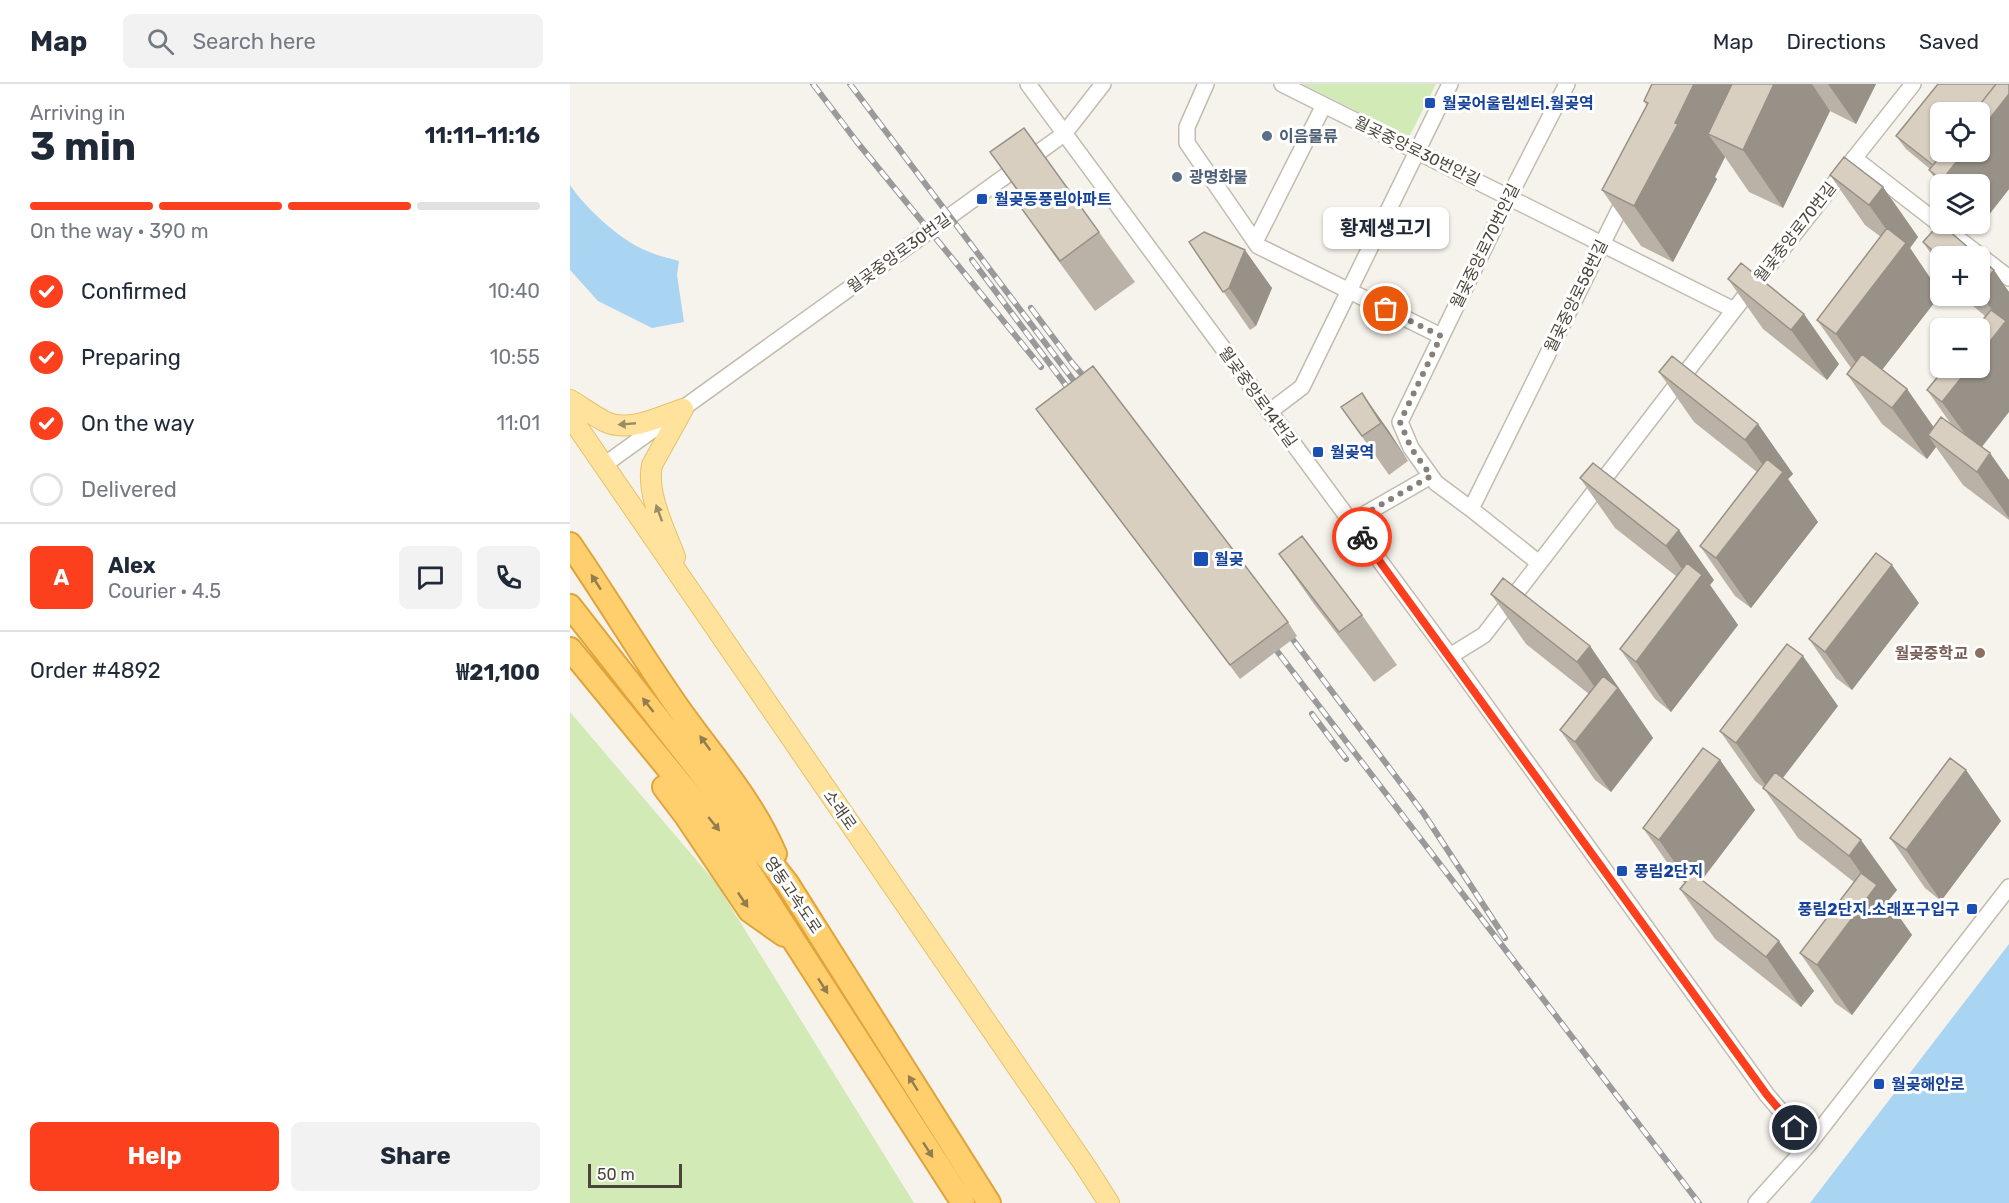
<!DOCTYPE html>
<meta charset="utf-8">
<style>
:root{--surface:#fff;--page:#f2f2f3;--text:#1f2937;--muted:#747a83;--line:#e0e1e3;--accent:#fc3f1d}
body{margin:0;font-family:Rubik,"Noto Sans KR",sans-serif;background:var(--page);color:var(--text);height:100vh;display:flex;flex-direction:column;font-size:22px;white-space:nowrap}
*{box-sizing:border-box;margin:0}
p{font-size:20px;color:var(--muted)}
.icon{flex:none;width:33px;height:33px;fill:none;stroke:currentColor;stroke-width:2;stroke-linecap:round;stroke-linejoin:round}
.map{position:relative;flex:1;overflow:hidden}
.side{display:flex;flex-direction:column;background:var(--surface);width:570px}
.side>*{flex:none}
.controls{position:absolute;left:1360px;top:18px;display:grid;gap:12px}
.controls a{display:grid;place-items:center;width:60px;height:60px;border-radius:9px;background:var(--surface);box-shadow:0 2px 4px #0004;font-size:30px}
.scale{position:absolute;left:18px;bottom:15px;width:94px;box-sizing:border-box;padding-left:6px;border:3px solid #4b4439;border-top:0;font-size:16px;line-height:21px;white-space:nowrap;color:#4b4439;-webkit-text-stroke:4px #fff;paint-order:stroke}
.pin{position:absolute;display:grid;place-items:center;width:51px;height:51px;color:#fff;margin:-26px;border:3px solid #fff;border-radius:50%;box-shadow:0 2px 6px #0007}
.courier{position:absolute;display:grid;place-items:center;width:60px;height:60px;margin:-30px;border:4px solid #fc3f1d;border-radius:50%;background:#fff;color:#222;box-shadow:0 2px 8px #0007}
.bubble{position:absolute;height:42px;border-radius:9px;background:var(--surface);box-shadow:0 2px 4px #0004;font-size:20px;font-weight:700;line-height:42px;text-align:center}
.head em{font-style:normal;font-weight:700}
.head div{display:flex;flex-direction:column-reverse}
.head{display:flex;align-items:center;justify-content:space-between;height:102px;padding:0 30px}
h1{font-size:39px;font-weight:700;line-height:45px}
.bar{display:grid;grid-template-columns:repeat(4,1fr);gap:9px 6px;align-content:center;height:72px;padding:0 30px}
.bar i{height:8px;border-radius:4px;background:var(--line)}
.bar .on{background:var(--accent)}
.bar p{grid-column:span 4}
.line{display:flex;align-items:center;gap:15px;padding:0 30px;border-top:2px solid var(--line)}
.line div{flex:1}
.round{display:grid;place-items:center;flex:none;width:63px;height:63px;border-radius:9px;background:var(--page)}
ol{padding:0 30px;list-style:none}
li{display:flex;align-items:center;gap:18px;height:66px}
li p{margin-inline-start:auto}
li .icon{padding:6px;border-radius:50%;background:var(--accent);color:#fff;stroke-width:4}
li:last-child{color:var(--muted)}
li i{width:33px;height:33px;border:3px solid var(--line);border-radius:50%}
.action{display:flex;gap:12px;margin-top:auto;padding:12px 30px}
.action a{flex:1;height:69px;border-radius:9px;background:var(--accent);color:#fff;font-size:24px;font-weight:700;line-height:69px;text-align:center}
.action a+a{background:var(--page);color:var(--text)}
header{display:flex;align-items:center;gap:36px;box-sizing:border-box;height:84px;padding:0 30px;background:var(--surface);border-bottom:2px solid var(--line)}
header strong{font-size:28px}
nav{display:flex;gap:33px;margin-inline-start:auto;font-size:21px}
.search{width:420px;height:54px;background:var(--page);display:flex;align-items:center;gap:15px;box-sizing:border-box;padding:0 21px;border-radius:9px;color:var(--muted);font-size:22px}
main{display:flex;flex:1;min-height:0}
.map>svg:first-child{display:block}
.green{fill:#d2eab5}
.water{fill:#a9d4f2}
.lines{fill:none;stroke-linecap:round;stroke-linejoin:round}
.minor-casing{stroke:#c2bbae;stroke-width:18}
.major-casing{stroke:#e6c16a;stroke-width:22}
.highway-casing{stroke:#e0a43c;stroke-width:26}
.minor{stroke:#fff;stroke-width:15}
.major{stroke:#ffe39c;stroke-width:20}
.highway{stroke:#ffcf6e;stroke-width:22}
.rail-casing{stroke:#9a9a9a;stroke-width:6}
.rail{stroke:#fff;stroke-width:4;stroke-dasharray:11;stroke-linecap:butt}
.wall{fill:#bab2a6;fill-rule:evenodd}
.shaded-wall{fill:#979187}
.building{fill:#d8cfc1;stroke:#979187;stroke-width:1.5}
.oneway{fill:#9c8c66}
.oneway2{fill:#937c4e}
.done{stroke:#878178;stroke-width:6;stroke-dasharray:0 10.8}
.route{stroke:#fc3f1d;stroke-width:8}
.transit-dot{fill:#1a4fb4;stroke:#fff;stroke-width:2}
.service-dot{fill:#5c6f8a;stroke:#fff;stroke-width:2}
.education-dot{fill:#8d6e63;stroke:#fff;stroke-width:2}
.labels{text-anchor:middle;dominant-baseline:central;stroke-width:6;stroke-linejoin:round;paint-order:stroke}
.transit-label{font-size:16px;font-weight:bold;fill:#164399;stroke:#fff;text-anchor:start}
.service-label{font-size:16px;font-weight:bold;fill:#4e5e75;stroke:#fff;text-anchor:start}
.street-label{font-size:16px;fill:#4b4439;stroke:#fff}
.education-label{font-size:16px;font-weight:bold;fill:#785e54;stroke:#fff;text-anchor:end}
</style>
<header>
<strong>Map</strong>
<div class="search"><svg class="icon" aria-label="search" viewBox="0 0 24 24"><circle cx="10" cy="10" r="6"/><path d="M15 15l6 6"/></svg>Search here</div>
<nav><a>Map</a><a>Directions</a><a>Saved</a></nav>
</header>
<main>
<section class="side">
<div class="head"><div><h1>3 min</h1><p>Arriving in</p></div><em>11:11–11:16</em></div>
<div class="bar"><i class="on"></i><i class="on"></i><i class="on"></i><i></i><p>On the way · 390 m</p></div>
<ol>
<li><svg class="icon" aria-label="check" viewBox="0 0 24 24"><path d="M5 12l5 5 9-10"/></svg>Confirmed<p>10:40</p></li>
<li><svg class="icon" aria-label="check" viewBox="0 0 24 24"><path d="M5 12l5 5 9-10"/></svg>Preparing<p>10:55</p></li>
<li><svg class="icon" aria-label="check" viewBox="0 0 24 24"><path d="M5 12l5 5 9-10"/></svg>On the way<p>11:01</p></li>
<li><i></i>Delivered</li>
</ol>
<div class="line" style="height:108px"><b class="round" style="background:var(--accent);color:#fff">A</b><div><b>Alex</b><p>Courier · 4.5</p></div><a class="round"><svg class="icon" aria-label="chat" viewBox="0 0 24 24"><path d="M4 5h16v11H9l-5 4z"/></svg></a><a class="round"><svg class="icon" aria-label="phone" viewBox="0 0 24 24"><path d="M5 4h4l2 5-3 2q2 4 5 5l2-3 5 2v4C11 20 4 13 5 4z"/></svg></a></div>
<div class="line" style="height:78px"><div>Order #4892</div><b>₩21,100</b></div>
<div class="action"><a>Help</a><a>Share</a></div>
</section>
<div class="map">
<svg width="1439" height="1119" viewBox="0 0 1439 1119">
<rect width="100%" height="100%" fill="#f6f3ec"/>
<!-- green -->
<path class="green" d="M733 0H866L839 53Z
M0 628 146 799 344 1119H0Z"/>
<!-- water -->
<path class="water" d="M0 101C17 126 53 159 82 169 91 173 100 174 109 177L107 191 114 238 82 244 28 217 0 186Z
M1439 860V1119H1240Z"/>
<g class="lines">
<defs>
<path id="minor" d="M458 0 880 572 1197 1011 1239 1060
M636 0 617 43V59L688 162 871 252
M712 0 1164 226
M1284 74 1439 194
M685 158 754 21
M699 328 732 303 880 0
M34 381 494 50 533 0
M901 425 1057 110
M781 438 861 392
M969 479 901 425 866 399 841 364 830 338 939 113 997 0
M880 572 914 551 1164 226 1343 0
M1186 1119 1239 1060 1439 803"/>
<path id="major" d="M0 316C12 323 24 332 36 338 60 349 91 332 113 325
M0 332 516 1083 539 1119
M105 473C95 446 76 410 82 381L113 325"/>
<path id="highway" d="M0 460C33 508 63 558 96 606 132 661 179 709 205 770
M0 522 217 799 419 1119
M0 565 166 767 393 1119
M94 703 116 732 180 827 214 851"/>
</defs>
<!-- minor casing -->
<use href="#minor" class="minor-casing"/>
<!-- major casing -->
<use href="#major" class="major-casing"/>
<!-- highway casing -->
<use href="#highway" class="highway-casing"/>
<!-- minor -->
<use href="#minor" class="minor"/>
<!-- major -->
<use href="#major" class="major"/>
<!-- highway -->
<use href="#highway" class="highway"/>
<defs>
<path id="rail" d="M243 0 287 58 471 283
M280 0 513 309
M402 176 506 315
M461 224 503 280 524 304
M712 541 854 730 935 854
M697 554 1129 1119
M742 630 776 675"/>
</defs>
<!-- rail casing -->
<use href="#rail" class="rail-casing"/>
<!-- rail -->
<use href="#rail" class="rail"/>
</g>
<!-- wall -->
<path class="wall" d="M1082 0H1306L1286 40 1260 27 1213 124 1179 108 1155 73 1145 93 1147 95 1103 178 1071 162 1032 106 1077 22 1074 17Z
M1368 0H1439V105L1407 146 1398 140H1410V100H1371V103L1359 86 1360 85 1336 65 1326 52ZM1371 28H1410V68H1371Z
M420 68 529 148 565 198 525 227 484 171 449 121 454 117Z
M1260 91 1313 103 1348 153 1340 164 1371 210 1312 286 1337 305 1363 343 1381 340 1357 306 1415 232 1391 212H1410V174L1439 208 1412 363 1439 396V436L1393 401 1366 363 1357 375 1312 340 1277 290 1281 284 1247 236 1311 153 1295 141Z
M619 158 702 204 686 242 680 246Z
M1353 158 1371 172V185Z
M1158 195 1269 280 1257 296 1193 245Z
M1089 288 1188 340 1223 390 1218 395 1248 438 1181 524 1165 512 1130 462 1187 388 1124 338Z
M792 309 838 377 819 391 771 323Z
M466 325 718 538 727 552 670 595Z
M1010 394 1144 496 1140 501 1168 541 1101 628 1085 615 1050 565 1106 492 1045 444Z
M709 470 792 531 827 581 804 598 744 520Z
M921 510 1020 562 1083 654 1041 708 1025 696 990 646 1019 610 956 560Z
M1349 519 1282 606 1266 594 1239 555Z
M1268 622 1213 694 1327 806 1318 817 1342 851 1282 931 1265 919 1230 869 1284 798 1228 754 1193 703 1185 697 1150 647Z
M1150 676 1185 726 1132 796 1244 907 1231 923 1145 855 1110 805 1115 799 1108 794 1073 744Z
M1396 686 1431 737 1371 817 1355 804 1320 754Z"/>
<!-- shaded-wall -->
<path class="shaded-wall" d="M1124 0H1190L1138 50 1155 73 1145 93 1147 95 1103 178 1064 122Z
M1204 0H1242L1260 27 1213 124 1173 66Z
M1258 0H1306L1286 40Z
M1439 0V105L1407 146 1402 140H1410V100H1375L1372 96 1382 68H1410V33Z
M1313 103 1348 153 1340 164 1371 210 1301 300 1266 250 1331 166 1299 121Z
M675 166 702 204 686 242 659 204Z
M1424 186 1439 208V328L1408 368 1372 318 1399 284H1410V270L1433 242 1410 209V203Z
M1234 230 1269 280 1257 296 1221 246Z
M1337 305 1372 355 1358 351 1366 363 1357 375 1322 324Z
M792 309 819 347 838 377 811 339Z
M1188 340 1223 390 1218 395 1248 438 1181 524 1146 474 1205 398 1175 356Z
M1420 369 1439 396V434L1407 388Z
M1109 446 1144 496 1140 501 1168 541 1101 628 1066 578 1124 502 1096 462Z
M1322 481 1349 519 1282 606 1255 568Z
M1020 562 1083 654 1041 708 1005 658 1036 619 1007 578Z
M1233 572 1268 622 1201 709 1166 659Z
M1150 676 1185 726 1124 806 1089 756Z
M1396 686 1431 737 1371 817 1336 766Z
M1291 756 1327 806 1318 817 1342 851 1282 931 1247 881 1303 806 1279 772Z
M1209 857 1244 907 1231 923 1196 873Z"/>
<!-- building -->
<path class="building" d="M1082 0H1124L1105 39 1108 40 1064 122 1032 106 1078 19 1074 17Z
M1162 0H1204L1173 66 1138 50Z
M1368 0H1426L1404 28H1371V68H1374L1363 81 1326 52Z
M1426 0H1439V10L1410 47V28H1404Z
M454 44 529 148 490 177 449 121 455 116 420 68Z
M1374 68H1394L1372 96 1359 86Z
M1274 73 1313 103 1299 121 1260 91Z
M1370 139 1408 172H1371V174L1353 158Z
M1317 144 1336 159 1266 250 1247 236Z
M634 148 675 166 659 204 653 208 619 158Z
M1410 174 1424 186 1410 203Z
M1171 179 1234 230 1221 246 1158 195Z
M1421 226 1436 237 1410 270V244H1406Z
M1292 270 1337 305 1322 324 1277 290Z
M1102 272 1188 340 1175 356 1089 288Z
M523 282 718 538 660 581 466 325Z
M1375 284H1399L1372 318 1357 306Z
M792 309 811 339 792 352 771 323Z
M1371 333 1420 369 1407 388 1358 351Z
M1197 375 1213 388 1146 474 1130 462Z
M1023 379 1109 446 1096 462 1010 394Z
M732 452 792 531 769 548 709 470Z
M1306 469 1322 481 1255 568 1239 555Z
M1117 479 1132 491 1066 578 1050 565Z
M933 494 1020 562 1007 578 921 510Z
M1217 560 1233 572 1166 659 1150 647Z
M1033 592 1048 604 1005 658 990 646Z
M1133 664 1150 676 1089 756 1073 744Z
M1380 674 1396 686 1336 766 1320 754Z
M1205 688 1291 756 1279 772 1193 704Z
M1123 789 1209 857 1196 873 1110 805Z
M1291 789 1307 801 1247 881 1230 869Z"/>
<!-- one-way arrows -->
<defs><path id="oneway-solid" d="M-6-.8H1V-3.2L6.5 0L1 3.2V.8H-6Z" transform="scale(1.5)"/></defs>
<g class="oneway">
<use href="#oneway-solid" transform="translate(57 340) rotate(175)"/>
<use href="#oneway-solid" transform="translate(89 429) rotate(-110)"/>
</g>
<g class="oneway2">
<use href="#oneway-solid" transform="translate(26 498) rotate(-123)"/>
<use href="#oneway-solid" transform="translate(78 621) rotate(-128)"/>
<use href="#oneway-solid" transform="translate(135 659) rotate(-126)"/>
<use href="#oneway-solid" transform="translate(144 740) rotate(51)"/>
<use href="#oneway-solid" transform="translate(173 816) rotate(56)"/>
<use href="#oneway-solid" transform="translate(253 902) rotate(57)"/>
<use href="#oneway-solid" transform="translate(343 999) rotate(-122)"/>
<use href="#oneway-solid" transform="translate(358 1066) rotate(57)"/>
</g>
<g class="lines">
<!-- done -->
<path class="done" d="M792 453 781 438 861 392 841 364 830 338 871 252 816 225"/>
<!-- route -->
<path class="route" d="M792 453 1197 1011 1225 1044"/>
</g>
<!-- markers -->
<g class="transit-dot">
<rect x="854" y="13" width="12" height="12" rx="3"/>
<rect x="406" y="109" width="12" height="12" rx="3"/>
<rect x="742" y="362" width="12" height="12" rx="3"/>
<rect x="623" y="467" width="16" height="16" rx="3"/>
<rect x="1046" y="781" width="12" height="12" rx="3"/>
<rect x="1396" y="819" width="12" height="12" rx="3"/>
<rect x="1303" y="994" width="12" height="12" rx="3"/>
</g>
<g class="service-dot">
<circle cx="697" cy="52" r="6"/>
<circle cx="607" cy="93" r="6"/>
</g>
<circle class="education-dot" cx="1410" cy="569" r="6"/>
<g class="labels">
<!-- transit labels -->
<g class="transit-label">
<text x="872" y="19">월곶어울림센터.월곶역</text>
<text x="424" y="115">월곶동풍림아파트</text>
<text x="760" y="368">월곶역</text>
<text x="644" y="475">월곶</text>
<text x="1064" y="787">풍림2단지</text>
<text x="1390" y="825" text-anchor="end">풍림2단지.소래포구입구</text>
<text x="1321" y="1000">월곶해안로</text>
</g>
<!-- service labels -->
<g class="service-label">
<text x="709" y="52">이음물류</text>
<text x="619" y="93">광명화물</text>
</g>
<!-- street labels -->
<g class="street-label">
<text transform="translate(847 67) rotate(26)">월곶중앙로30번안길</text>
<text transform="translate(1225 148) rotate(-52)">월곶중앙로70번길</text>
<text transform="translate(915 162) rotate(-64)">월곶중앙로70번안길</text>
<text transform="translate(329 169) rotate(-36)">월곶중앙로30번길</text>
<text transform="translate(1006 212) rotate(-64)">월곶중앙로58번길</text>
<text transform="translate(688 313) rotate(54)">월곶중앙로14번길</text>
<text transform="translate(270 726) rotate(55)">소래로</text>
<text transform="translate(223 811) rotate(56)">영동고속도로</text>
</g>
<!-- education labels -->
<g class="education-label">
<text x="1398" y="569">월곶중학교</text>
</g>
</g>
</svg>
<div class="controls">
<a><svg class="icon" aria-label="locate" viewBox="0 0 24 24"><circle cx="12" cy="12" r="6"/><path d="M12 2v4M12 18v4M2 12h4M18 12h4"/></svg></a>
<a><svg class="icon" aria-label="layers" viewBox="0 0 24 24"><path d="M12 4l9 5-9 5-9-5zM3 14l9 5 9-5"/></svg></a>
<a>+</a>
<a>−</a>
</div>
<div class="scale">50 m</div>
<div class="pin" style="left:816px;top:225px;background:#ea580c"><svg class="icon" aria-label="bag" viewBox="0 0 24 24"><path d="M5 8h14l-1 12H6zM9 8a3 3 0 0 1 6 0"/></svg></div>
<div class="pin" style="left:1225px;top:1044px;background:#1f2937"><svg class="icon" aria-label="home" viewBox="0 0 24 24"><path d="M3 11l9-7 9 7M6 9v11h12V9"/></svg></div>
<div class="courier" style="left:792px;top:453px"><svg class="icon" aria-label="bike" viewBox="0 0 24 24"><circle cx="6" cy="16" r="4"/><circle cx="18" cy="16" r="4"/><path d="M6 16l4-8h5l3 8M10 8l3 8H6M13 5h3"/></svg></div>
<div class="bubble" style="left:753px;top:123px;width:126px">황제생고기</div>
</div>
</main>
